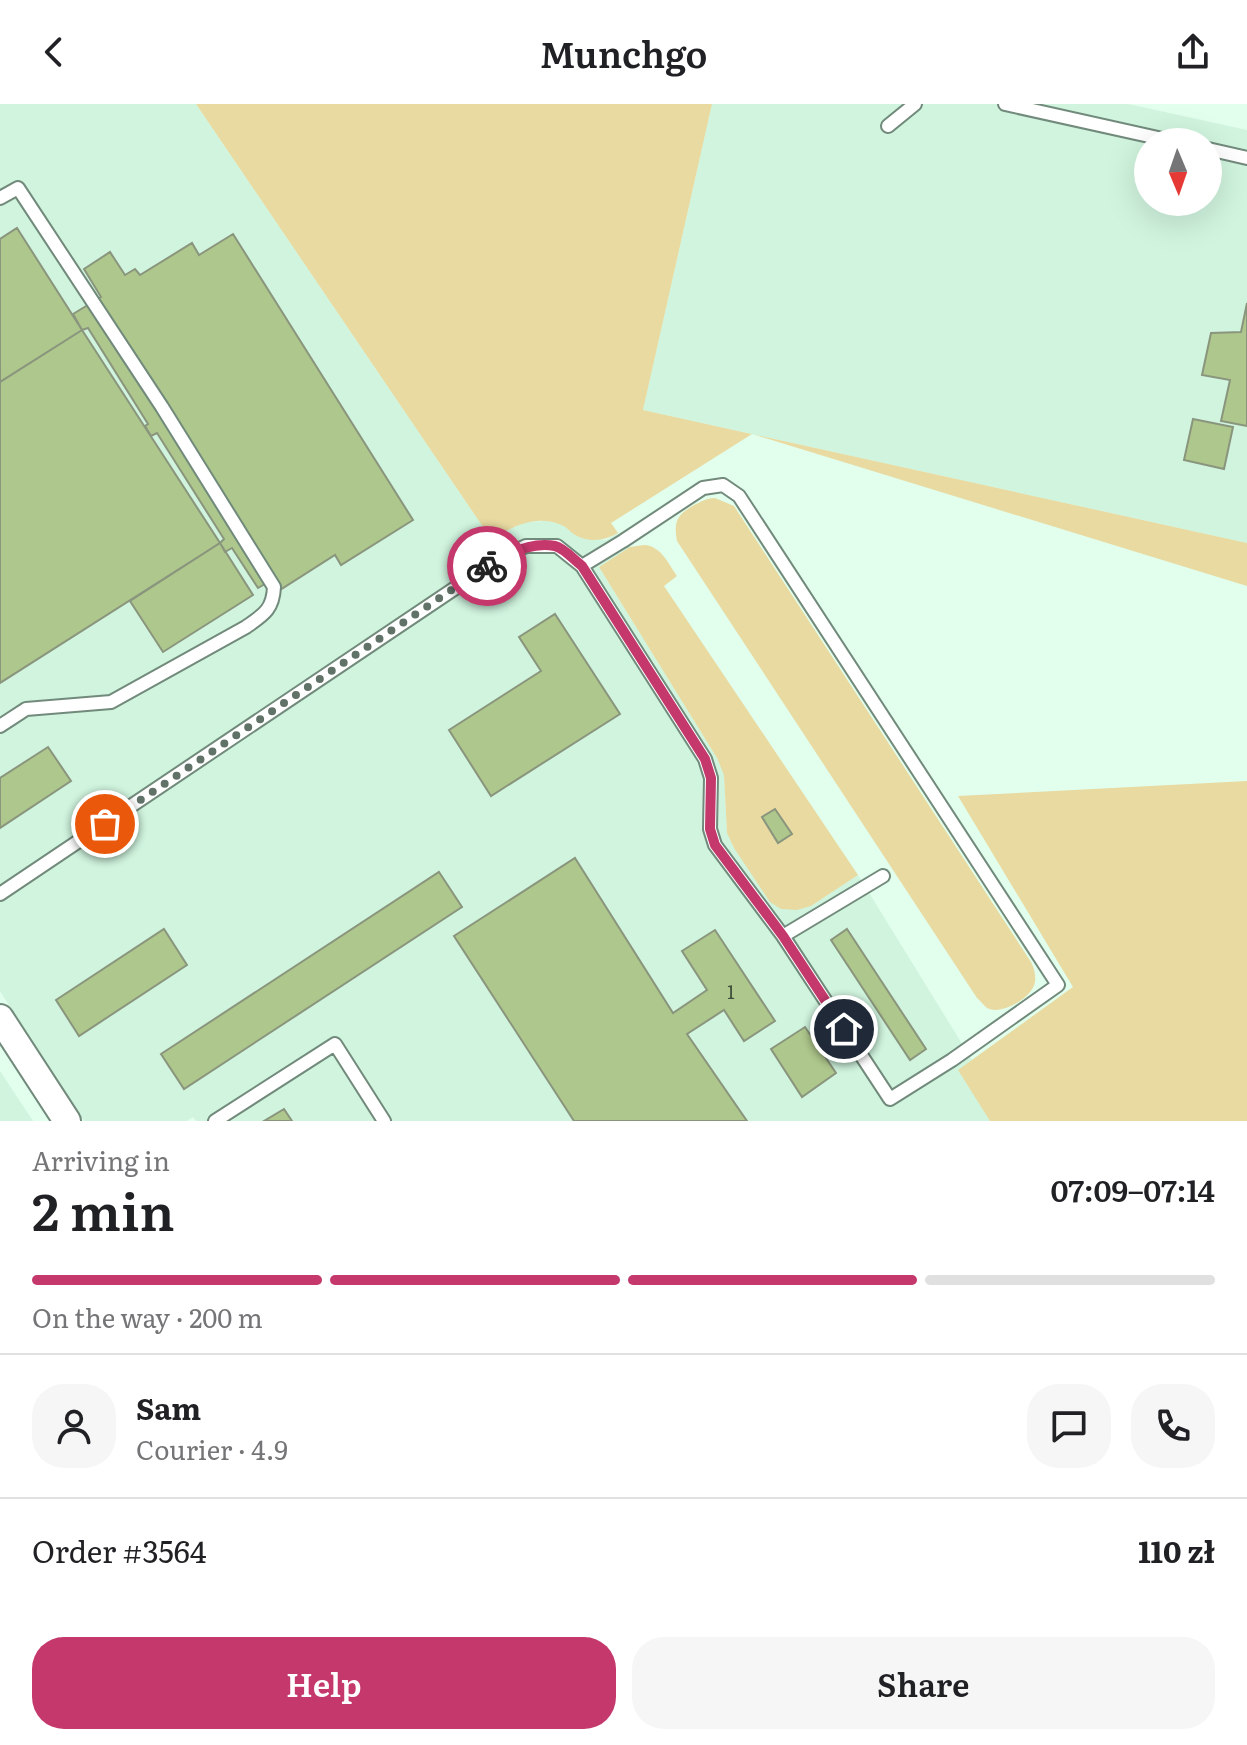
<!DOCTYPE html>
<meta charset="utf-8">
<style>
:root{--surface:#fff;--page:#f6f6f6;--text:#202124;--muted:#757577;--line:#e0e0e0;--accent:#c4386c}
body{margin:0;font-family:Literata,serif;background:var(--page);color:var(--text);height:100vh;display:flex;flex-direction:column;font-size:30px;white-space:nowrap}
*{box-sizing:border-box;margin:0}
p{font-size:26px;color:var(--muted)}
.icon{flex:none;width:44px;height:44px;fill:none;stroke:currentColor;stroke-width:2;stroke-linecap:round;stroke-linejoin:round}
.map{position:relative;height:1017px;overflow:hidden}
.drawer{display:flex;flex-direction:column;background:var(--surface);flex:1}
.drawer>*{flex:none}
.needle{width:52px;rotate:178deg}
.fabs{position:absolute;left:1134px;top:24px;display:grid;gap:16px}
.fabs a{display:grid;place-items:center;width:88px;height:88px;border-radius:50%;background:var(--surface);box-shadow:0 8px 32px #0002;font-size:40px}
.pin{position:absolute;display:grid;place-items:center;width:68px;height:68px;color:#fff;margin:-34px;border:4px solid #fff;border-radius:50%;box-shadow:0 2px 8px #0007}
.courier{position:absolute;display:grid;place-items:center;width:80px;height:80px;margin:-40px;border:6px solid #c4386c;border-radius:50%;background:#fff;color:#222;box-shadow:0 2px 10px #0007}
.headline em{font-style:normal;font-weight:600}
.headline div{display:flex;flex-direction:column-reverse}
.headline{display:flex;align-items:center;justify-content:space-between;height:136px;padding:0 32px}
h1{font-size:52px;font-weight:600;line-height:60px}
.bar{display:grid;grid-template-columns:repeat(4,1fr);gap:12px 8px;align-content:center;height:96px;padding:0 32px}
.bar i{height:10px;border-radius:6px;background:var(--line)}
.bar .selected{background:var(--accent)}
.bar p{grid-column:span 4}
.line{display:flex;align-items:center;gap:20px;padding:0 32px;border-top:2px solid var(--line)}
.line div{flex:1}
.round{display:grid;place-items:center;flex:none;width:84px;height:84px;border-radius:32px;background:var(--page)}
.primary-button{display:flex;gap:16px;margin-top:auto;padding:16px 32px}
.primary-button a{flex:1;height:92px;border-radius:32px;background:var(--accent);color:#fff;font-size:32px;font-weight:600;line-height:92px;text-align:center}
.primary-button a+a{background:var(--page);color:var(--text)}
header{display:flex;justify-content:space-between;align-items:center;height:104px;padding:0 32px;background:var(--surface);font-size:36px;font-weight:600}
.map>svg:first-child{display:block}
.built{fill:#d0f4de;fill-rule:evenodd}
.green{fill:#e8daa1}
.building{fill:#aec78c;stroke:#8a957d;stroke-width:2}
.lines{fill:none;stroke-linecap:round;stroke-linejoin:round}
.service-casing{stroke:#718a7b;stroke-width:16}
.minor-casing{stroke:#718a7b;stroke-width:30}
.service{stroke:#fff;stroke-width:12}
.minor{stroke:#fff;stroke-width:26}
.done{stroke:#617268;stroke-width:8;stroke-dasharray:0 14.4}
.route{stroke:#c4386c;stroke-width:10}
.labels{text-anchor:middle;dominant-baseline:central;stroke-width:6;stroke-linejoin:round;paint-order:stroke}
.number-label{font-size:18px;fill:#404f3b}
</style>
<header><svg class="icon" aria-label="back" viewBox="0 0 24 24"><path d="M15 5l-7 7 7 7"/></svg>Munchgo<svg class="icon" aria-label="share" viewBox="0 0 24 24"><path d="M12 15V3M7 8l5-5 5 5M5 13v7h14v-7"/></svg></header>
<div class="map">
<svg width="1247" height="1017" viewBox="0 0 1247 1017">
<rect width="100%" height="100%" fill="#e2feed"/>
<!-- built -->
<path class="built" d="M0 0H196L483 423 492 434 525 418 547 417 562 420 576 432 606 436 618 429 623 437 630 443 599 463 717 654 724 670 727 728 734 744 811 802 858 771 972 956 959 966 990 1017H196L193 1013 187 1017H84L0 887Z
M712 0H1128L1247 26V439L643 306ZM1148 38H1208V98H1148Z
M0 967 33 1017H0Z"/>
<!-- green -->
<path class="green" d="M196 0H712L643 306 1247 439V482L752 330 611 419 618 429C604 437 589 439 575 431 569 427 566 422 559 420 535 411 513 422 493 435L483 423Z
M715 394 734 402 1031 858C1034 864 1036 871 1035 878 1033 893 1002 912 987 904 983 901 981 897 977 894L677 437C673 416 678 410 696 400 703 397 707 394 715 394Z
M644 441C661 442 668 459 677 472L664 482 858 771 811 802 797 806 781 805 770 798 734 744 727 729 724 671 717 654 599 463 630 443Z
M1247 677V1017H990L958 966 1073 883 958 692Z"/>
<!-- building -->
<path class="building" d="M17 124 82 226 0 278V135Z
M233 130 413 416 341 461 335 451 272 491 265 480 258 484 232 444 225 448 220 439 224 435 157 329 151 332 145 322 148 320 88 224 82 226 73 210 101 193 84 165 110 148 125 171 135 165 140 171 192 139 199 151Z
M1247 199V322L1221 317 1230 276 1202 271 1211 229 1241 228Z
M82 226 220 439 0 579V278Z
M1193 315 1233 323 1224 365 1184 356Z
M220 439 253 491 163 548 130 497Z
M555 510 620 610 491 692 449 626 541 567 519 533Z
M48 643 71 677 0 724V674Z
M775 705 792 730 778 739 762 713Z
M575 754 673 909 707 886 682 847 715 826 775 917 744 937 724 906 687 930 747 1017H574L454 832Z
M439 768 462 803 184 985 161 950Z
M164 825 187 861 79 932 56 896Z
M847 825 926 945 910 956 831 836Z
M805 923 836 969 802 993 771 945Z
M284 1005 292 1017H264Z"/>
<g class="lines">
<defs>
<path id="service" d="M1005 0 1176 38
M888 22 915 0
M1208 45 1247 54
M0 94 18 84 162 303 274 483C273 506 263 511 246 523L111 598 26 605 0 622
M0 790 497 456 526 442H557L582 462 705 655 711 674 710 725 715 741 783 832 890 995 952 956 1058 881 739 392 723 381 703 384 623 437 582 462
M783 832 883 772
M215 1017 335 940 384 1017"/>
<path id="minor" d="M0 914 67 1017"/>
</defs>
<!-- service casing -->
<use href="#service" class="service-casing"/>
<!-- minor casing -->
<use href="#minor" class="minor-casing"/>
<!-- service -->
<use href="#service" class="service"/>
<!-- minor -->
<use href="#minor" class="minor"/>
</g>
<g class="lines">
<!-- done -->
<path class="done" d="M105 720 487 462"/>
<!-- route -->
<path class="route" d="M487 462C506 450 532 437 555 442 564 444 574 456 582 462L705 655 711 674 710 725 715 741 783 832 844 925"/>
</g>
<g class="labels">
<!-- number labels -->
<g class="number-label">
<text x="731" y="887">1</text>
</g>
</g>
</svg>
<div class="fabs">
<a><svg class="needle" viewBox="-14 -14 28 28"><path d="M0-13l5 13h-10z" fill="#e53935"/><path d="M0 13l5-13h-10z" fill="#757577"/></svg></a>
</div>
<div class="pin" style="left:105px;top:720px;background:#ea580c"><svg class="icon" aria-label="bag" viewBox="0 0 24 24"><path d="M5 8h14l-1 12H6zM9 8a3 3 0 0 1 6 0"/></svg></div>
<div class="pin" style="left:844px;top:925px;background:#1f2937"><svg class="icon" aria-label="home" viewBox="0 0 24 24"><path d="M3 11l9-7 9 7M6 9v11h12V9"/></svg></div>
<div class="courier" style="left:487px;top:462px"><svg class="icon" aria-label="bike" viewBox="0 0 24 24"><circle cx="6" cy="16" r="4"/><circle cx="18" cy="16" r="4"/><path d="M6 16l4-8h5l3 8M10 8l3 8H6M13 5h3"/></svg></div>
</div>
<section class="drawer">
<div class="headline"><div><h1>2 min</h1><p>Arriving in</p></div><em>07:09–07:14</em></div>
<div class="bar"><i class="selected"></i><i class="selected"></i><i class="selected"></i><i></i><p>On the way · 200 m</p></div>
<div class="line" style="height:144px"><a class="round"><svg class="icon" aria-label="person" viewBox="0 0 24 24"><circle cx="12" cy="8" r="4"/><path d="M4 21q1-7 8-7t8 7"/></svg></a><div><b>Sam</b><p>Courier · 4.9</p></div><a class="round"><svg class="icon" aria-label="chat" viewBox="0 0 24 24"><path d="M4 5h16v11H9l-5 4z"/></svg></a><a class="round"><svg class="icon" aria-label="phone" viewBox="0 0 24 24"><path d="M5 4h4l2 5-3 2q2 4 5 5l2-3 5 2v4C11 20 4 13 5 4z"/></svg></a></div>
<div class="line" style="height:104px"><div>Order #3564</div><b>110 zł</b></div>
<div class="primary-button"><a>Help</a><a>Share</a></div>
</section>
